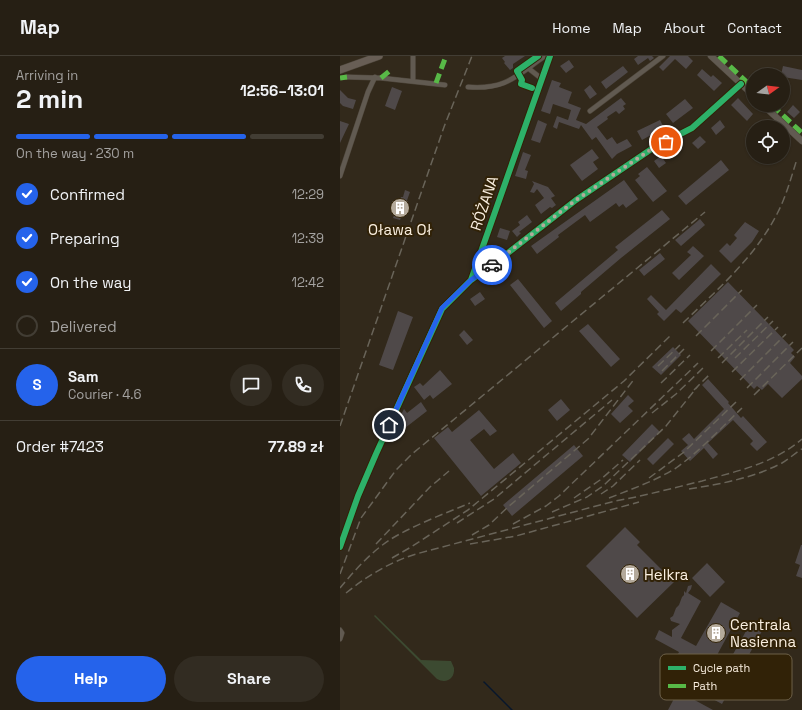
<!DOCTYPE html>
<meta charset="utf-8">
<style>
:root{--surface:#261f14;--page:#322c22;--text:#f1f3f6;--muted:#a4a2a0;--line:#423d34;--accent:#2563eb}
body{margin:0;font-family:"Space Grotesk",sans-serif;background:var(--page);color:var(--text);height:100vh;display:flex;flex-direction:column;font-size:15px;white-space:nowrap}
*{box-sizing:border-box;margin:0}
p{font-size:13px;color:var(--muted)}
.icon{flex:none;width:22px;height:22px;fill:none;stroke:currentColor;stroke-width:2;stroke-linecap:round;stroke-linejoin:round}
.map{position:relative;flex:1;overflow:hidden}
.drawer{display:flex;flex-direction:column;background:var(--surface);width:340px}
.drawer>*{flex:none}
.needle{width:26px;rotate:75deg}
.tools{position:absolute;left:406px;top:12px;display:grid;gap:8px}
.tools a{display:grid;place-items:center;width:44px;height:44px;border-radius:50%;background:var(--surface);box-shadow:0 1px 3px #0004,0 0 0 1px var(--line);font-size:20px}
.pin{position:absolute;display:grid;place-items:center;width:34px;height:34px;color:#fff;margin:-17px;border:2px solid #fff;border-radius:50%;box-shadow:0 1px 4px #0007}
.courier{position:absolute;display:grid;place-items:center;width:40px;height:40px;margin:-20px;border:3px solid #2563eb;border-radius:50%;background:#fff;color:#222;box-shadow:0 1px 5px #0007}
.head em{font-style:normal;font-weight:600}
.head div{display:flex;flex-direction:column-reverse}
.head{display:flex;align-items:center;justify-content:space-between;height:68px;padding:0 16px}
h1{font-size:26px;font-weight:600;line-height:30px}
.bar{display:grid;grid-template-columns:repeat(4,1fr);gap:6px 4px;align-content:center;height:48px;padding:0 16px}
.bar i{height:5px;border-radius:3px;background:var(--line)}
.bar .on{background:var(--accent)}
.bar p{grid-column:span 4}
.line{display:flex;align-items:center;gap:10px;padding:0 16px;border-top:1px solid var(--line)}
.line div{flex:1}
.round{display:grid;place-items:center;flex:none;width:42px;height:42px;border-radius:21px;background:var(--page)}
ol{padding:0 16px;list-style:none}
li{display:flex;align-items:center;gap:12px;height:44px}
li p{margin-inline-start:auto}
li .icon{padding:4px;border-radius:50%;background:var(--accent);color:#fff;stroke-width:4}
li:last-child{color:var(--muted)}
li i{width:22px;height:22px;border:2px solid var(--line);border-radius:50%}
.action{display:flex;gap:8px;margin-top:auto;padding:8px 16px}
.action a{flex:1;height:46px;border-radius:24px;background:var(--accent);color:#fff;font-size:16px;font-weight:600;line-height:46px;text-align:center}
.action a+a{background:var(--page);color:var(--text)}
header{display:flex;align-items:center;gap:24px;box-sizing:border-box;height:56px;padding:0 20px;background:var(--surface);border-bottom:1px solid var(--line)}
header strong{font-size:19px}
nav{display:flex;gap:22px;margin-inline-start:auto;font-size:14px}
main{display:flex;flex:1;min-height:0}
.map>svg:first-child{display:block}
.green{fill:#3c4a31}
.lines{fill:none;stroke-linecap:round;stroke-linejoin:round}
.stream{stroke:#07162c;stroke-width:1.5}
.building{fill:#4f4949}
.minor-casing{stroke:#4e463b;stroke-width:5.5}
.tertiary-casing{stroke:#4e463b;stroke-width:7}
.primary-casing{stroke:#4e463b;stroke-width:8}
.minor{stroke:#615a51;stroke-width:4.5}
.tertiary{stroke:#615a51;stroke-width:6}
.primary{stroke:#685e55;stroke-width:7}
.rail{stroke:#696459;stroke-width:1.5;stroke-dasharray:8 4;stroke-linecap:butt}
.quiet{stroke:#58b947;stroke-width:5;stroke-dasharray:10 5;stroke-linecap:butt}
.cycleway-casing{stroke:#312207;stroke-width:8}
.cycleway{stroke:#2db169;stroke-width:6}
.done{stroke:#b4aa9b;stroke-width:4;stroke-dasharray:0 7.2}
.route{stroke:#2563eb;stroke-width:5}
.labels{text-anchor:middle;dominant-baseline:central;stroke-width:4;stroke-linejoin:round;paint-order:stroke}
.street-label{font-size:15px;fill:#faefe0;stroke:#312207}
.poi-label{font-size:15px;fill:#faefe0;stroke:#312207;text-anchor:start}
.key{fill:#312207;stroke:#6d6048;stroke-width:1}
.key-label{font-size:11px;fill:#faefe0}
</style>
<header>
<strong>Map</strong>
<nav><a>Home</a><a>Map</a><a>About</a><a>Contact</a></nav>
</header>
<main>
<section class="drawer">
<div class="head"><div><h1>2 min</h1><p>Arriving in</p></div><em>12:56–13:01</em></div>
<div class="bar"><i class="on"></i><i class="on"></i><i class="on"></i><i></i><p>On the way · 230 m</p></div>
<ol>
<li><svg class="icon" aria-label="check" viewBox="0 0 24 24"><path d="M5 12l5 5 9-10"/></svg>Confirmed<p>12:29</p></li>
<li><svg class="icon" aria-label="check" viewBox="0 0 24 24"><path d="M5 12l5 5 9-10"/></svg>Preparing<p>12:39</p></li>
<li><svg class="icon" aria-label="check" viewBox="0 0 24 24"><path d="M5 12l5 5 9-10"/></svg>On the way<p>12:42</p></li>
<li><i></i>Delivered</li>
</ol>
<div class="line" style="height:72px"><b class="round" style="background:var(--accent);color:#fff">S</b><div><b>Sam</b><p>Courier · 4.6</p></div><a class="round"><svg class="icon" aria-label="chat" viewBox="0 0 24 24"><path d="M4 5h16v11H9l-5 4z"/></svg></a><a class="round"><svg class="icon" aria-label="phone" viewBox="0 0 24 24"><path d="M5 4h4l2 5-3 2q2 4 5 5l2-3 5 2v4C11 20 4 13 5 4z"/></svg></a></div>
<div class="line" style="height:52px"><div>Order #7423</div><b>77.89 zł</b></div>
<div class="action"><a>Help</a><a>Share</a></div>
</section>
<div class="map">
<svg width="462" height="654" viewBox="0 0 462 654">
<rect width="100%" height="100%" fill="#32291b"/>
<!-- green -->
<path class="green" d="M35 559 81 604 111 605 114 612C115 623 106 628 97 623L34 560Z"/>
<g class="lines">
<!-- stream -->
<path class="stream" d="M144 626 172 654"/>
</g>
<!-- building -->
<path class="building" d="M165 0H185L173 8V12L170 14 164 7 165 6 162 2Z
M298 0H312L314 2 310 5 308 2 298 9 294 3Z
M330 0H348L353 5 346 13 335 3 323 15 319 11Z
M229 4 234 11 226 17 220 10Z
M283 10 288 16 266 33 261 26Z
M443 10 462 14V24L443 21V19H441Z
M362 13 371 21 373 19 382 27 374 35 357 19Z
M212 24 221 27 219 31 232 36 228 47 241 52 236 64 246 68 281 42 286 48 283 50 285 53 279 58 276 55 267 61 268 63 257 71 267 84 272 81 277 88 287 83 292 90 277 98 272 103 256 81 252 84 241 69 239 73 219 66 217 73 213 71 217 60 228 64 231 54 213 48 210 58 201 55Z
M250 29 257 38 250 43 244 34Z
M52 31 62 35 55 54 45 50Z
M0 34 8 42 16 44 13 53 3 50 0 47Z
M398 42 413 58 407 65 391 49Z
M345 43 353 52 333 67 326 58Z
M453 49 460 56 454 62 447 56Z
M198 64 207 68 200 87 191 84Z
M320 64 324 72 302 84 297 75Z
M380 64 385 71 376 79 371 72Z
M0 65 9 68 0 87Z
M360 80 366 86 358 93 352 87Z
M252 93 259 102 253 106 258 113 242 125 230 109Z
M183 96 191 99 185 114 188 115 186 123 175 120Z
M321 100 326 107 319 112 314 105Z
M381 104 389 114 346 149 338 140Z
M307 111 327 135 313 146 295 124 300 120 298 118Z
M284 124 298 143 286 152 283 148 279 151 276 147 250 166 245 159 218 179 219 181 197 198 191 190Z
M192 125 208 131 215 140 211 142 216 149 212 152 210 151 201 158 195 149 204 142 197 133 194 137 190 136 194 128Z
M65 134 70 136 60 164 53 162 61 141H63Z
M322 154 330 163 281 202 241 236V238L221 255 215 247 278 194 275 191Z
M187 159 192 166 179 176 181 177 177 181 172 175 180 169 178 166Z
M360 163 365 169 341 190 335 184Z
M405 166 419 175 412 186 391 207 379 195 387 187 390 190 397 182 394 179Z
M160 172 170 175 167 184 157 181Z
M353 190 364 200 339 224 332 217 351 199 347 196Z
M320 197 325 203 304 220 299 214Z
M371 208 381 218 341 257 336 253 324 265 317 258 319 256 307 243 311 239 326 254Z
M178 223 212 265 204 272 170 229Z
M388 226 454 294 451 297 455 301 450 307 462 320V323L442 342 428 328 422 334 417 330 414 333 348 265Z
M140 236 145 243 135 250 130 243Z
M58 255 73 261 53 314 39 309Z
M248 268 280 303 271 311 239 275Z
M124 274 133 284 127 289 119 279Z
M333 291 341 299 321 319 312 311Z
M100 314 112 328 93 343 90 339 84 344 74 331 80 327 83 330Z
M368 323 389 346 388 347 401 362 403 360 427 386 417 395 410 388 413 385 393 364 368 387 378 398 373 403 364 392 350 405 341 395 348 389 342 383 349 377 354 383 384 353 362 329Z
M288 339 294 345 288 350 293 355 280 367 271 358Z
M221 343 230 354 217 365 208 354Z
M81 346 87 355 56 379 53 374 64 353 67 357Z
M139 354 157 375 150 380 144 373 130 384 154 413 173 397 181 407 141 440 94 382 108 371 112 376Z
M312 368 320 376 290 406 282 399Z
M328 382 334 388 313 409 307 403Z
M234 389 243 400 172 460 163 449Z
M285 471 300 486 297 489 334 526 297 562 246 510Z
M461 489H462V522L456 520 460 509 455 507Z
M367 507 385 526 370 541 352 522Z
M352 529 351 533 348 537 361 545 341 582 356 590 381 546 400 557 365 621 345 609 347 606 337 600 339 596 315 583 319 574 332 581V574L340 568 331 565 330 562 333 560 336 552 339 549 342 541 344 539V535L346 537 348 530Z
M410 568 422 575 382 648 369 641Z
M338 635 373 654H328Z"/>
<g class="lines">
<defs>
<path id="minor" d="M73 0V24
M188 12 202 23
M7 21 41 22 105 29
M128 31C166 34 176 20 205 0
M250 55 323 0
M0 120 28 36 35 21
M131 224 164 200 236 144 313 92 352 72 401 28
M0 491 18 440 36 398 102 253 131 224 210 0
M0 574 2 577 0 583"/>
<path id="tertiary" d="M371 0 413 39
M423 49 462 85"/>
<path id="primary" d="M0 14 39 0"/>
</defs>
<!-- minor casing -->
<use href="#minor" class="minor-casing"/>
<!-- tertiary casing -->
<use href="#tertiary" class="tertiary-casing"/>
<!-- primary casing -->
<use href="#primary" class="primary-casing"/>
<!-- minor -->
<use href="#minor" class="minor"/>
<!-- tertiary -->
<use href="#tertiary" class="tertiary"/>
<!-- primary -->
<use href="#primary" class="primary"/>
<!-- rail -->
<path class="rail" d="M343 267C378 233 415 201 437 158 446 141 451 122 457 103
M356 280 402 234
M371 295 417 249
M378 302 407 274
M395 302 433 265
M382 307 428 261
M318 310 340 289
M322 315 344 293
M392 316 438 271
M400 324 446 278
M321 327 350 299
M407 332 453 286
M354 334 369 319
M414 339 462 292
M312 357 336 338 363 312
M0 370 104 71 132 0
M309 422 344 396 396 346
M349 433C381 428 413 422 442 407 449 403 455 397 462 393
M261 438 273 430 300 404
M234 442 260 424 283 404
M269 442C292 433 315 425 336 412 360 395 381 372 402 352
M212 456 247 441 263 430 326 370 358 330
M117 467 154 443 272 344
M173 468 206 450 219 440 358 307
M132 479 149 469 168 451 248 383 295 322
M36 488 90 431 109 415
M130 488 176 480 299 446
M52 502 71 491 128 454 284 325 331 279
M0 518 21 462 56 414 72 398 365 156
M0 532C14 515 32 495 51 483 76 468 104 458 130 447
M6 537C27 520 50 506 76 498L275 445C304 440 333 432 362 425 397 415 433 408 462 383"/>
<!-- quiet -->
<path class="quiet" d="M379 0 413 32
M0 22 7 21
M41 22 52 13
M96 27 106 0
M432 49 462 77"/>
<defs>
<path id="cycleway" d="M192 32 181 28 182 24 177 15 198 0
M131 224 164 200 236 144 313 92 352 72 401 28
M0 491 18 440 36 398 102 253 131 224 210 0"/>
</defs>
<!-- cycleway casing -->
<use href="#cycleway" class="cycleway-casing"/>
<!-- cycleway -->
<use href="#cycleway" class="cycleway"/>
</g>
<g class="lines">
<!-- done -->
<path class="done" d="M152 209 236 144 313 92 326 86"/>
<!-- route -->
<path class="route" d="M49 369 102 252 131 224 152 209"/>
</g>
<!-- icons -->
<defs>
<symbol id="building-disc" viewBox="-11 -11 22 22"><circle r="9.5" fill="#b4aa9b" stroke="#312207"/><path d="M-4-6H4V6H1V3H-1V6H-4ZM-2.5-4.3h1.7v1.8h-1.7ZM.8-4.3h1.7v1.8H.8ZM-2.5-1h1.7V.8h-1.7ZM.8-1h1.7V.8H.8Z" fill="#fff"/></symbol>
</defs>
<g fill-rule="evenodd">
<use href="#building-disc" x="49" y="141" width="22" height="22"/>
<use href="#building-disc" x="279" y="507" width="22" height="22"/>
<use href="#building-disc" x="365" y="566" width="22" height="22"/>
</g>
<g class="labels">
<!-- street labels -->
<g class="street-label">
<text transform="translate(144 147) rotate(-71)">RÓŻANA</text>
</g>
<!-- poi labels -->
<g class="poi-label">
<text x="60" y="173" text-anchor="middle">Oława Oł</text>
<text x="304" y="518">Helkra</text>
<text x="390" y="568">Centrala<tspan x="390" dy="17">Nasienna</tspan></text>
</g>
</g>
<!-- legend -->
<rect x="320" y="598" width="132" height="46" rx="6" class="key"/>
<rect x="328" y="610" width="18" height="4" fill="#2db169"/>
<rect x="328" y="628" width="18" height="4" fill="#58b947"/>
<g class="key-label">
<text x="353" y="616">Cycle path</text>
<text x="353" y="634">Path</text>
</g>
</svg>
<div class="tools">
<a><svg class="needle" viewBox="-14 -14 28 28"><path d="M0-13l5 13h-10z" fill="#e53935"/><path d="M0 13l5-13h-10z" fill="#a4a2a0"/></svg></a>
<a><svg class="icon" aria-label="locate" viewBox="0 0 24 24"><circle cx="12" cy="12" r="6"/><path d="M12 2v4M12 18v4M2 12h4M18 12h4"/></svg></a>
</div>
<div class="pin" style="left:326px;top:86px;background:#ea580c"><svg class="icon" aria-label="bag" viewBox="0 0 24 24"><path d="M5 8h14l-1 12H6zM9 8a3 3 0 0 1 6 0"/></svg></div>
<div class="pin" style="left:49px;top:369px;background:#1f2937"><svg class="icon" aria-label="home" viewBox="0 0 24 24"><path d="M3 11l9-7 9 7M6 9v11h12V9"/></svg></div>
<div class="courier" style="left:152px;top:209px"><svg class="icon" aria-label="car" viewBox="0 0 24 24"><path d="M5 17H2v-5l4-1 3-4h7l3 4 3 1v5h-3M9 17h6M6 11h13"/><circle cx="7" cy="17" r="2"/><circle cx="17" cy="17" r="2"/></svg></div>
</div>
</main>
